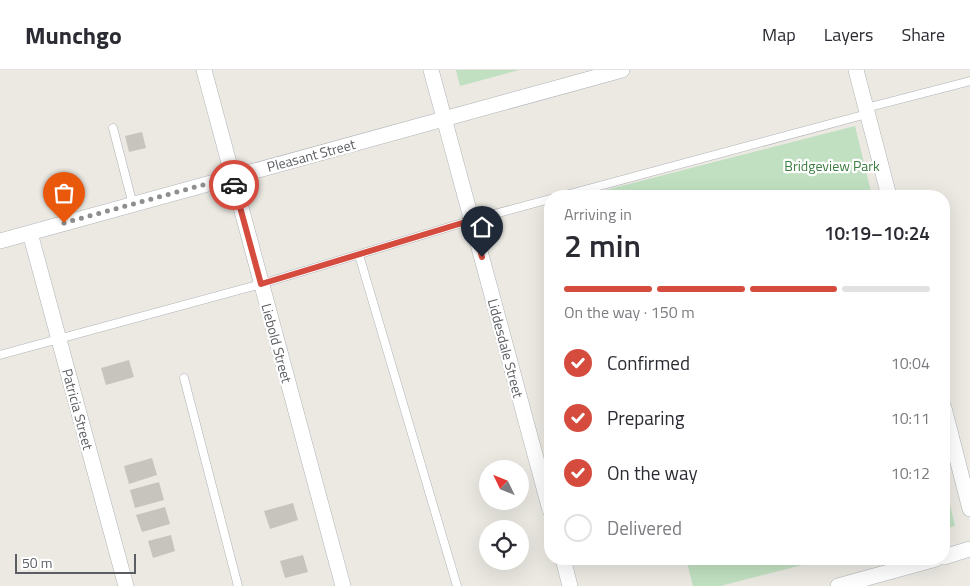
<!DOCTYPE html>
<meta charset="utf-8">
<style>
:root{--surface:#fff;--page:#f2f2f3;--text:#2b2b33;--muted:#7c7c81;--line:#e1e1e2;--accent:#d54c3e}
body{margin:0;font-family:"Titillium Web",sans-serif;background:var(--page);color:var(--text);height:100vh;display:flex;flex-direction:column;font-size:19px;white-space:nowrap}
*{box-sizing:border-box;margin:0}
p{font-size:16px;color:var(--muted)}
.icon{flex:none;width:28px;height:28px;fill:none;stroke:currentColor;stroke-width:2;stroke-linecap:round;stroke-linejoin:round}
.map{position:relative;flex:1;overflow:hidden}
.side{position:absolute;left:544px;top:120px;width:406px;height:375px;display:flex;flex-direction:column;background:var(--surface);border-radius:20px;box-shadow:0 5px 20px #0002}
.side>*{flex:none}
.needle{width:32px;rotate:313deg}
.buttons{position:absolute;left:479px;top:390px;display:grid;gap:10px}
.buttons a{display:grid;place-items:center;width:50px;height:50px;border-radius:50%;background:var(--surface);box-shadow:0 5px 20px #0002;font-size:25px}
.scale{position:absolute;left:15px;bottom:12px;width:121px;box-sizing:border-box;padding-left:5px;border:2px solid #5a5d61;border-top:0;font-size:14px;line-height:18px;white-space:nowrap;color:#5a5d61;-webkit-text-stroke:4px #fff;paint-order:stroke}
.pin{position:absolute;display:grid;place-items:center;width:42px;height:42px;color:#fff;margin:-51px -21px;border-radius:50% 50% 50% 0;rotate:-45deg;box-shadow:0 0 5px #0007}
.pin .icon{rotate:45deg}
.courier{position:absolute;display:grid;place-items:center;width:50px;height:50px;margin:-25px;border:4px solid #d54c3e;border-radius:50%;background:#fff;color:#222;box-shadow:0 1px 6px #0007}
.head em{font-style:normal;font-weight:600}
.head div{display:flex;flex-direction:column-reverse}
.head{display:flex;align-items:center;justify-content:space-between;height:85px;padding:0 20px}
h1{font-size:32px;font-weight:600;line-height:38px}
.bar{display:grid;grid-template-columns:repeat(4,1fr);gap:8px 5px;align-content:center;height:60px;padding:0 20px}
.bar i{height:6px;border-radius:4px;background:var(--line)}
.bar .active{background:var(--accent)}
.bar p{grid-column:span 4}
ol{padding:0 20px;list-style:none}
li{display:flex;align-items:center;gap:15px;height:55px}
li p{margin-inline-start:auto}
li .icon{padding:5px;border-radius:50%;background:var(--accent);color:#fff;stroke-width:4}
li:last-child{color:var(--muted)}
li i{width:28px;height:28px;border:2px solid var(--line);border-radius:50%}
header{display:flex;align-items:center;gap:30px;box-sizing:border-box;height:70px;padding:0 25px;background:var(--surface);border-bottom:1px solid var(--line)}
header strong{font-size:24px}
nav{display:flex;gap:28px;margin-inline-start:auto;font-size:18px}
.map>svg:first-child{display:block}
.green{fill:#c1e0c1}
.building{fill:#c7c4be}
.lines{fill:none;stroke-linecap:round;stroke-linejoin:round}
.lane-casing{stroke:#afb2b6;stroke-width:9}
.street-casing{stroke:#afb2b6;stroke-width:16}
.lane{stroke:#fff;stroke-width:8}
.street{stroke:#fff;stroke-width:15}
.done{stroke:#8d8e8e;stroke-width:5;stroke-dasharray:0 9}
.route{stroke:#d54c3e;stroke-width:6}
.labels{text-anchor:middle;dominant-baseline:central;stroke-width:4.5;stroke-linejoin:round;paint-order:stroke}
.street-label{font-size:14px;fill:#5a5d61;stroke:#fff}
.park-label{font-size:14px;fill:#3d7d41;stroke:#fff}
</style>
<header>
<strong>Munchgo</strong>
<nav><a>Map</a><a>Layers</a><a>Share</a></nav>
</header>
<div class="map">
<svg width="970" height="516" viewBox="0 0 970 516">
<rect width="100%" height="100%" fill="#ebe9e2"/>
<!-- green -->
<path class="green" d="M456 0H519L460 16Z
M855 56 872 126H595L594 123Z
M944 409 955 456 944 459Z
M686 489H826L720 516H693Z"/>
<!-- building -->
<path class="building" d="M142 62 146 78 129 82 125 66Z
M129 290 134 307 106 315 101 298Z
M152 388 157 405 129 414 124 396Z
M159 412 164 430 135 438 130 420Z
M293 433 298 450 270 459 264 441Z
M165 437 170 454 142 462 136 445Z
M171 465 175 481 153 488 148 471Z
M303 485 308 502 285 508 280 491Z"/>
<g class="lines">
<defs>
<path id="lane" d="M866 38 970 11
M113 58 133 135
M562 126 867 44
M359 185 457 516
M0 285 261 214 472 150 550 129
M184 308 238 516"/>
<path id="street" d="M204 0 343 516
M431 0 550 440
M856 0 889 126
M30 163 126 516
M0 171 622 0
M944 338 970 439
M944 487 970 479
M563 489 570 516
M838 516 936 489"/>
</defs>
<!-- lane casing -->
<use href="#lane" class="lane-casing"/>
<!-- street casing -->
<use href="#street" class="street-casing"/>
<!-- lane -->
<use href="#lane" class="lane"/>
<!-- street -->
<use href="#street" class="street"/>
</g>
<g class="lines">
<!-- done -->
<path class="done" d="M64 153 232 107 234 115"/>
<!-- route -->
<path class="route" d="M234 115 261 214 472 150 482 187"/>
</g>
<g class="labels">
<!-- street labels -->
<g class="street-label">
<text transform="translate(311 85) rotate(-15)">Pleasant Street</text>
<text transform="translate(277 273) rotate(75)">Liebold Street</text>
<text transform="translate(506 278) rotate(75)">Liddesdale Street</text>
<text transform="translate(78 339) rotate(75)">Patricia Street</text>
</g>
<!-- park labels -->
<g class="park-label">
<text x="832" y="95">Bridgeview Park</text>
</g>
</g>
</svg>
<div class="buttons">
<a><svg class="needle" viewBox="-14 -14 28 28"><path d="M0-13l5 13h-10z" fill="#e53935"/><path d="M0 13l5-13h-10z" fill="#7c7c81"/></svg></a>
<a><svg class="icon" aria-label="locate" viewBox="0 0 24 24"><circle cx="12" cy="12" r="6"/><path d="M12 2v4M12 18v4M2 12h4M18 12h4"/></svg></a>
</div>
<div class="scale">50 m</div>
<div class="pin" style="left:64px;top:153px;background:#ea580c"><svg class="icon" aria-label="bag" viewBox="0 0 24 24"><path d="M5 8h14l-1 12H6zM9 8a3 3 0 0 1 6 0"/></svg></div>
<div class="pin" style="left:482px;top:187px;background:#1f2937"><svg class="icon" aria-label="home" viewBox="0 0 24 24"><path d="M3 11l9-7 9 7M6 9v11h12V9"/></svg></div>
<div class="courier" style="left:234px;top:115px"><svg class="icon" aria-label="car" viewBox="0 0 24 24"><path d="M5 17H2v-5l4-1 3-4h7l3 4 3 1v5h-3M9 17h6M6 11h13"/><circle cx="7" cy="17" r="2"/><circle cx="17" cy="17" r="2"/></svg></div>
<section class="side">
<div class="head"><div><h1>2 min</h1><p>Arriving in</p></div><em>10:19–10:24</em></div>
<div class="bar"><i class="active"></i><i class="active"></i><i class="active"></i><i></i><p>On the way · 150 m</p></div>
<ol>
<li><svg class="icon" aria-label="check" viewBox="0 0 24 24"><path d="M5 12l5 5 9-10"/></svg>Confirmed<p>10:04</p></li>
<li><svg class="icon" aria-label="check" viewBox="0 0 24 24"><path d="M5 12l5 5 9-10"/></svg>Preparing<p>10:11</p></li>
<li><svg class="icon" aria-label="check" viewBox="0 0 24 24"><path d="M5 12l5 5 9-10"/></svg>On the way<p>10:12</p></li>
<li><i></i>Delivered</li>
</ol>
</section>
</div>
